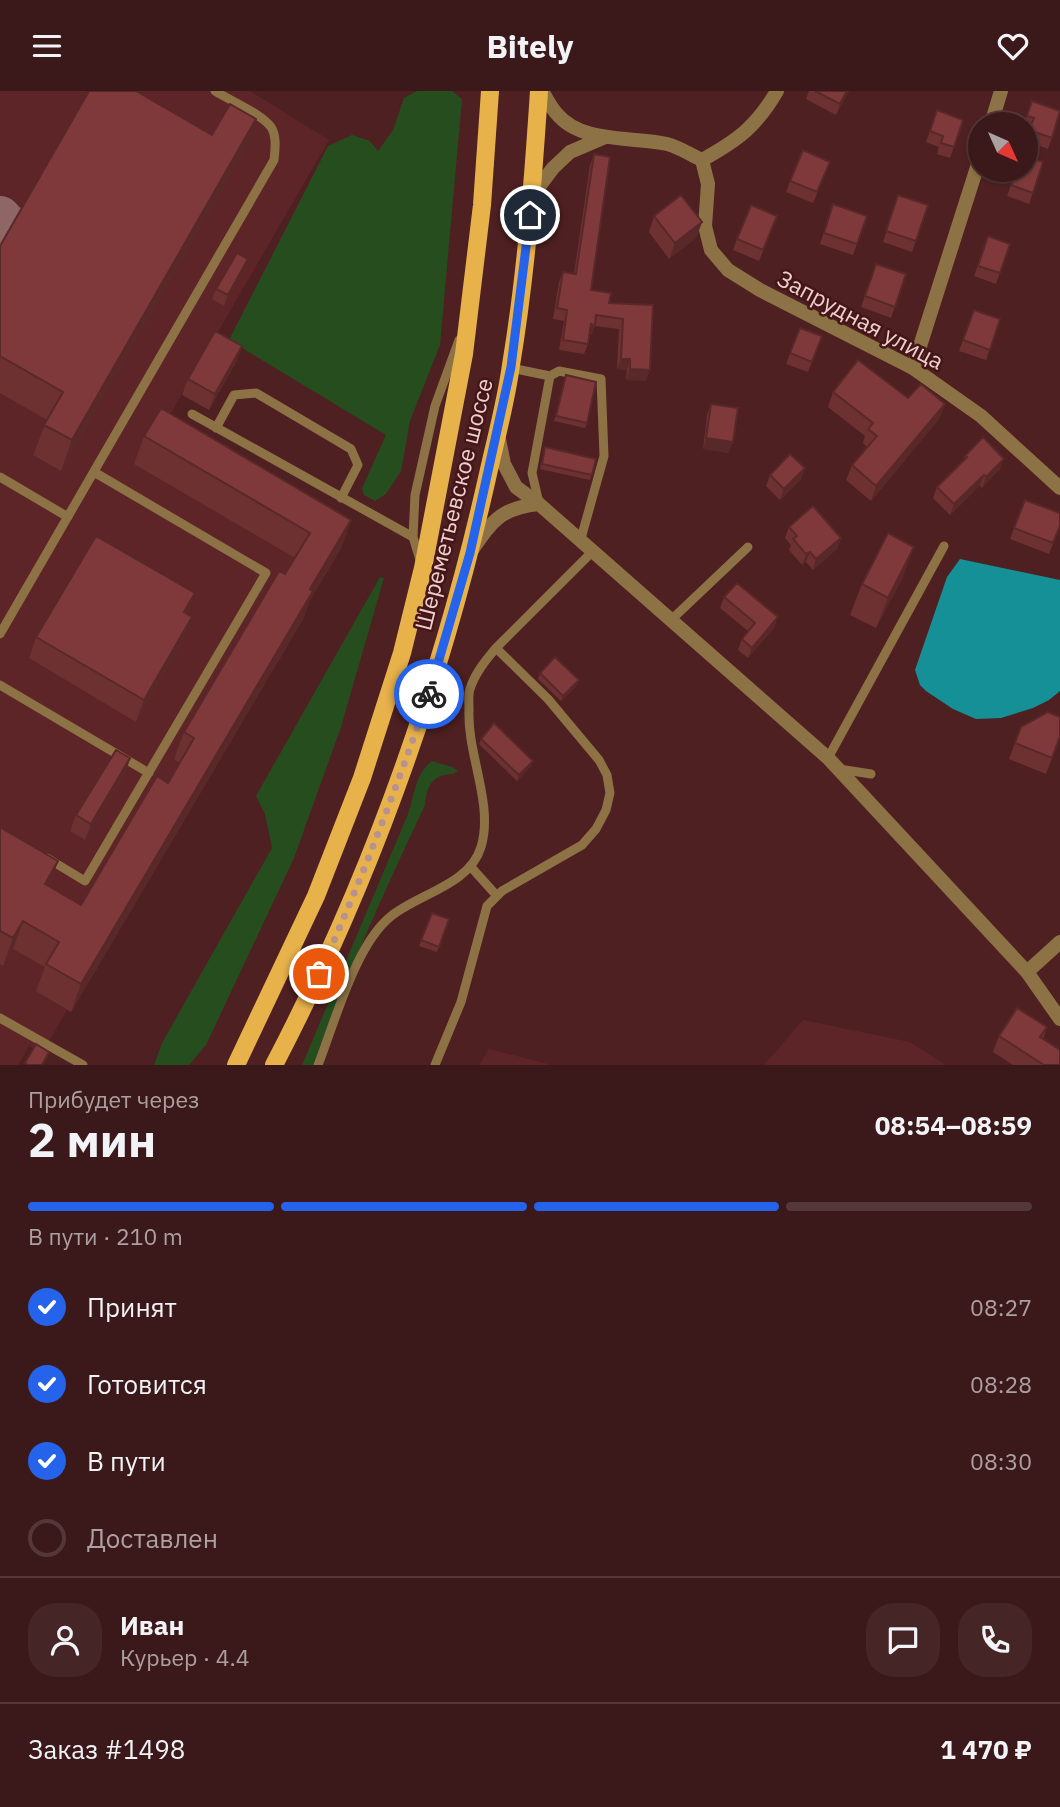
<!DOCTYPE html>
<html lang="ru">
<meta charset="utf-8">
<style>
:root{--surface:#3b1819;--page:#462526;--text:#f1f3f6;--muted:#aca0a2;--line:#543738;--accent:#2563eb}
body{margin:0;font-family:"IBM Plex Sans",sans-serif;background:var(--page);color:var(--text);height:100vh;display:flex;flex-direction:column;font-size:26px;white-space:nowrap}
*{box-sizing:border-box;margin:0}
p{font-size:23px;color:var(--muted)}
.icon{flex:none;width:38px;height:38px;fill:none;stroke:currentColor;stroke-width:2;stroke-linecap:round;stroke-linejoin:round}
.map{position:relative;height:974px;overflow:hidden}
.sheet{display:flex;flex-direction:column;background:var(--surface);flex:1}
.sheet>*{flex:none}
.needle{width:46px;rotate:135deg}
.buttons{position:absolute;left:968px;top:21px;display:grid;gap:14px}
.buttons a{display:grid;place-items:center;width:70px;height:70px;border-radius:50%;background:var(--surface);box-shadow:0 2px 5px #0004,0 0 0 2px var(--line);font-size:35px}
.pin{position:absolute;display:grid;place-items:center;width:60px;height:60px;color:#fff;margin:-30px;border:4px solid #fff;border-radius:50%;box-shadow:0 2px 7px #0007}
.courier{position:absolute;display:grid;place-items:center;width:70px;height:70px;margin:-35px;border:5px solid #2563eb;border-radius:50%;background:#fff;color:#222;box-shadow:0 2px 9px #0007}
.overview em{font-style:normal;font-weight:700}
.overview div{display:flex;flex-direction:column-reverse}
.overview{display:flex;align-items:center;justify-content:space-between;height:119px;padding:0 28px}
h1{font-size:46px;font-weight:700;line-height:52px}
.bar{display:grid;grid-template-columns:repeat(4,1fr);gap:10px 7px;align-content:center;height:84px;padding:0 28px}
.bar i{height:9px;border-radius:5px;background:var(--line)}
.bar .current{background:var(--accent)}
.bar p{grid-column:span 4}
.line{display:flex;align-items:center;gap:18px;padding:0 28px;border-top:2px solid var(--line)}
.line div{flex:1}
.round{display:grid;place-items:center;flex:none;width:74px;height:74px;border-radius:28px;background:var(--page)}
ol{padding:0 28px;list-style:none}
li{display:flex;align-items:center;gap:21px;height:77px}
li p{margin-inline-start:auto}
li .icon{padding:7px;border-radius:50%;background:var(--accent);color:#fff;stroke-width:4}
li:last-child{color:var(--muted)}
li i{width:38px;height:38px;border:4px solid var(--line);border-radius:50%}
header{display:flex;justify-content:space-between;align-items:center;height:91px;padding:0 28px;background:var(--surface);font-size:32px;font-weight:700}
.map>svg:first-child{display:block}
.built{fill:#5d2527}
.green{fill:#254d1e}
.water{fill:#159096}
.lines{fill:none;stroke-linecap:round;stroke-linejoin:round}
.taxiway{stroke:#8f6666;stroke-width:42}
.service{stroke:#8c7245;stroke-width:9}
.minor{stroke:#8c7245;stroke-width:14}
.primary{stroke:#e8b24b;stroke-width:18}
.wall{fill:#6d3132}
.shaded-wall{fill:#592829}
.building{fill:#7f393a;stroke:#592829;stroke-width:2}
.done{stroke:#b79291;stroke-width:7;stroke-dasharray:0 12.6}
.route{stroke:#2563eb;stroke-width:9}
.labels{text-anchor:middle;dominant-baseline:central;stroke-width:5;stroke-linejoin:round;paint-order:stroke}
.street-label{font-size:23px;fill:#efcfce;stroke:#441618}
</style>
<header><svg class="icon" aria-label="menu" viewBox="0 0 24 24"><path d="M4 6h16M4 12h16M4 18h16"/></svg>Bitely<svg class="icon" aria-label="heart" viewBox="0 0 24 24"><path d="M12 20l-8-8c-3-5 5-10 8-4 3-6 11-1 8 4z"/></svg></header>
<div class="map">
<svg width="1060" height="974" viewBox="0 0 1060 974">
<rect width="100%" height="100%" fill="#4f2021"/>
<!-- built -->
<path class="built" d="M0 0H250L329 49 156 348 341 457 300 526 303 528 71 921 67 919 42 962 29 955 18 974H0Z
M803 929 910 951 946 974H764Z
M489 958 552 974H479Z"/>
<!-- green -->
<path class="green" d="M417 0H452L462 8 440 254 410 330 401 380 386 403 375 410 364 404 362 397 386 344 229 249 328 55 352 44 370 50 378 60 393 39 404 7Z
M380 486 384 487 341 636 294 767 206 954 189 974H154L162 952 272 757 265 723 256 705Z
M432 670 452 676 458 680C451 685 449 682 441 685 429 689 426 702 425 714 385 799 346 885 313 974H302L408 723C415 703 415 683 432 670Z"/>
<!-- water -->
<path class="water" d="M960 468 1060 489V600L1049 609 1033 617 1001 627 976 628 953 618 926 600 920 594 915 579 947 486Z"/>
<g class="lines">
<!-- taxiway -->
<path class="taxiway" d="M0 126 6 133 16 138"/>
<!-- service -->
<path class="service" d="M511 277 550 285 532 382 539 412
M550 285 559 280 601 288 604 365 580 451
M192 323 413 446
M216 337 234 304 256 302 351 358 358 374 341 407
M0 386 68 426
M420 469 413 446 415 404 435 315 459 249
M671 529 748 456
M0 543 274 69C275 59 277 45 271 36 262 23 229 9 215 0
M0 594 149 682
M828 667 944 455
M839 678 871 683
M47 767 85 790 266 482 94 381
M471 776 497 805
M0 927 83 974
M318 974C335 931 355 855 390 826 417 803 470 794 481 756 494 714 467 663 469 619 469 612 468 604 470 598 475 582 486 569 496 557
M435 974 461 911 487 815 502 800 582 754 596 738 606 719 610 702 607 684 599 669 548 608 496 557 592 461"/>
<!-- minor -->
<path class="minor" d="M542 0C547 8 551 17 557 23 582 53 632 45 667 53 679 56 691 64 702 69
M991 33 1001 0
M702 69 708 93 705 135 711 159 728 179 760 199 913 277 981 325 1060 397
M702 69C738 49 756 36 777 0
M532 105 553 77 570 61 605 46
M913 277 980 67
M498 343 504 373 516 396 539 413 828 667 1027 881 1060 928
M472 459C493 429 501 417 539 413
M1027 881 1060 851"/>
<!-- primary -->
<path class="primary" d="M236 974 316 805 362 687 402 562 423 477 464 263 482 114 490 0
M274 974C371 788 442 588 488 383 496 347 506 311 511 274 526 184 533 91 539 0"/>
</g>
<!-- wall -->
<path class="wall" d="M809 0H849L836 24 806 8Z
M1032 10 1060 22 1048 58 1026 50 1030 38 1026 37V33H1024Z
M937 19 963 29 950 67 937 63 939 56 926 51Z
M212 44 245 59 61 380 33 364 47 329 0 302V155Z
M594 63 591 199 609 212 653 214 646 290 626 289 627 279 617 278 619 238 595 235 591 244H589L588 253 584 263 559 259 564 230 553 228 559 191 563 181 574 183 590 74Z
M1043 71 1029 113 1007 105 1016 79Z
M826 82 813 112 786 101 790 90Z
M898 104 928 114 912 161 883 151Z
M833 113 867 125 853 164 820 153Z
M654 125 702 131 696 147 669 168 649 141Z
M777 125 759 170 733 159 737 148Z
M988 145 1010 153 996 193 974 185Z
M248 168 244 179 224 215 212 208 216 198Z
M876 173 906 183 891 227 861 216Z
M974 219 1000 228 986 269 959 260Z
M800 237 822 245 808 281 786 273Z
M242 255 236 271 209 319 182 304 188 288Z
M566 284 587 332 585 337 554 330Z
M833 301 908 307 945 313 939 328 871 410 846 389 852 374 867 356 863 352 865 345 828 316Z
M711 313 729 362 703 358 707 324Z
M144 345 351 429 341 457 309 511 303 528 71 921 36 900 45 876 13 858 3 875 0 873V736L58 770 49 795 81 814 168 692 180 672 174 668 184 641 295 467 134 373Z
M545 356 596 368 590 389 540 378Z
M965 365 1000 378 982 397 980 394 950 424 933 407 937 396 963 370Z
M805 377 801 388 780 409 766 395 770 384Z
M1025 409 1060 435 1049 463 1010 448Z
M789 436 841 447 837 458 813 479 806 471 802 474 789 459 791 454 785 447Z
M903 486 876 537 850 524 862 493Z
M195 502 187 523 185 547 136 631 29 567 36 546Z
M724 506 774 537 748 567 738 559 742 548 748 540 720 517Z
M540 582 579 589 577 594 561 610 538 588Z
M1021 636 1060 646 1046 683 1009 668Z
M481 648 531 675 517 690 479 653Z
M130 667 125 684 85 749 70 740 76 724Z
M432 822 449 828 437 861 419 855Z
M1047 936 1043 948 1060 974H1013L993 961 999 945Z"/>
<!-- shaded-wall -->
<path class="shaded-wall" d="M847 0H849L836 24 840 13Z
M256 28 245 59 61 380 72 349Z
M702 131 696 147 669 168 675 152Z
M248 168 244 179 224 215 228 204Z
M591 233 595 234 591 244H587Z
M242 255 236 271 209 319 215 303Z
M621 268H630L627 279 617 278Z
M630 278 650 279 646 290 626 289Z
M945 313 939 328 871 410 876 395Z
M706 347 733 351 729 362 703 358Z
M1004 368 1000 378 982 397 986 386Z
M805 377 801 388 780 409 784 398Z
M984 384 980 394 950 424 954 413Z
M351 429 341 457 309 511 303 528 71 921 81 893Z
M841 447 837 458 813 479 816 468Z
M914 456 903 486 876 537 888 507Z
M810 461 806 471 802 474 806 463Z
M195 502 187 523 184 521Z
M192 526 185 547 136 631 144 609Z
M778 526 774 537 748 567 752 557Z
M579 589 577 594 561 610 563 605Z
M130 667 125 684 85 749 91 733Z
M533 670 531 675 517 690 519 684Z
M58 770 48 798 45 793Z
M23 830 13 858 3 875 13 847Z"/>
<!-- building -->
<path class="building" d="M89 0H136L212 44 230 13 256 28 72 349 44 334 63 301 0 265V155Z
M815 0H847L840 13Z
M1032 10 1060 20 1052 47 1029 39 1034 27 1027 25Z
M937 19 963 29 954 56 941 52 943 45 930 40Z
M803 59 830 71 817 101 790 90Z
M594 63 610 66 591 199 611 202 609 212 653 214 650 279 630 278V268H621L623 228 596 224 595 234 591 233 588 253 563 249 567 219 557 217 563 181 576 183Z
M1026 65 1043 71 1033 102 1011 94 1017 79H1026Z
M681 104 702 131 675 152 654 125Z
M898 104 928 114 916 150 886 140Z
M833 113 867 125 857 153 824 142Z
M751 114 777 125 763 159 737 148Z
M988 145 1010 153 1000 182 978 175Z
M237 162 248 168 228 204 216 198Z
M876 173 906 183 895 216 865 205Z
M974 219 1000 228 990 259 963 249Z
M800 237 822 245 812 271 790 262Z
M215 240 242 255 215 303 188 288Z
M858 269 908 307 921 293 945 313 876 395 852 374 877 345 868 338 873 332 833 301Z
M566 284 596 291 587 332 556 325Z
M711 313 738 317 733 351 706 347Z
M161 317 351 429 310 498 313 500 81 893 46 873 59 851 23 830 13 847 0 840V736L58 770 45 793 81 814 157 685 168 692 194 647 184 641 279 480 285 483 310 442 144 345Z
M983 346 1004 368 986 386 984 384 954 413 937 396 967 366 965 365Z
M545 356 596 368 592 384 542 373Z
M790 363 805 377 784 398 770 384Z
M1025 409 1060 422V435L1053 452 1014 437Z
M813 415 841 447 816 468 810 461 806 463 793 448 797 445 789 436Z
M888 442 914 456 888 507 862 493Z
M96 445 195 502 184 521 192 526 144 609 36 546Z
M737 492 778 526 752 557 742 548 755 532 724 506Z
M555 566 579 589 563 605 540 582Z
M1048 621 1060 626V645L1052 667 1015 652 1021 636Z
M494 632 533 670 519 684 481 648Z
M116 659 130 667 91 733 76 724Z
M432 822 449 828 439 856 421 849Z
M1017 917 1047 936 1040 946 1060 959V974H1044L999 945Z
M36 953 49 961 42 974H28L25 972Z"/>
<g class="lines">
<!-- done -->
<path class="done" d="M319 883C361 791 396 698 429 603"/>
<!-- route -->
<path class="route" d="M429 603 470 462 511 276 530 124"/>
</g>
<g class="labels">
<!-- street labels -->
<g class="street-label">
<text transform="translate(861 228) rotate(28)">Запрудная улица</text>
<text transform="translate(453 413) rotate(-76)">Шереметьевское шоссе</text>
</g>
</g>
</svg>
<div class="buttons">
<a><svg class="needle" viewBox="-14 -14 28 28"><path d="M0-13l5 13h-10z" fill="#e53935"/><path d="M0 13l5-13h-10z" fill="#aca0a2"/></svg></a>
</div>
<div class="pin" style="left:319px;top:883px;background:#ea580c"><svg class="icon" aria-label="bag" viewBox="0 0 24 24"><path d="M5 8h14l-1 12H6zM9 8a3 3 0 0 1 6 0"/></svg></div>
<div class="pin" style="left:530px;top:124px;background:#1f2937"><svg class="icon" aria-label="home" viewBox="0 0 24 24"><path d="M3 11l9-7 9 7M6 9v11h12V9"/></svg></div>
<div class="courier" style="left:429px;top:603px"><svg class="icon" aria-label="bike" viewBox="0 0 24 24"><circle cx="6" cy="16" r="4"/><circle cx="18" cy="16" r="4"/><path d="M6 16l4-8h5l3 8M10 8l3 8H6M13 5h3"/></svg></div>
</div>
<section class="sheet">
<div class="overview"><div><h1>2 мин</h1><p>Прибудет через</p></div><em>08:54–08:59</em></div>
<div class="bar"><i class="current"></i><i class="current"></i><i class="current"></i><i></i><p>В пути · 210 m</p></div>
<ol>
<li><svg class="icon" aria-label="check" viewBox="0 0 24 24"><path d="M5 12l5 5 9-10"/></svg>Принят<p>08:27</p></li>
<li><svg class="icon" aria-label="check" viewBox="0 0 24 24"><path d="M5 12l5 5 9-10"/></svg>Готовится<p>08:28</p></li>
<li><svg class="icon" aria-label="check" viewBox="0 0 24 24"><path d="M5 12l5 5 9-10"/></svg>В пути<p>08:30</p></li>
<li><i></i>Доставлен</li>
</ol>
<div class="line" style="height:126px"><a class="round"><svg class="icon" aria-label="person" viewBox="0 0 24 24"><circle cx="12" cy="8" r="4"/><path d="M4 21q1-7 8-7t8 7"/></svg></a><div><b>Иван</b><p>Курьер · 4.4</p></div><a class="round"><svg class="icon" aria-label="chat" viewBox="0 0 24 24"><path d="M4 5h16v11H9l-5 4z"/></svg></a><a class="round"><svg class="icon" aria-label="phone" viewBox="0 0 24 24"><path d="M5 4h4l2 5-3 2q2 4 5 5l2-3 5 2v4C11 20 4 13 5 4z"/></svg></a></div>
<div class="line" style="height:91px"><div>Заказ #1498</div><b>1 470 ₽</b></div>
</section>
